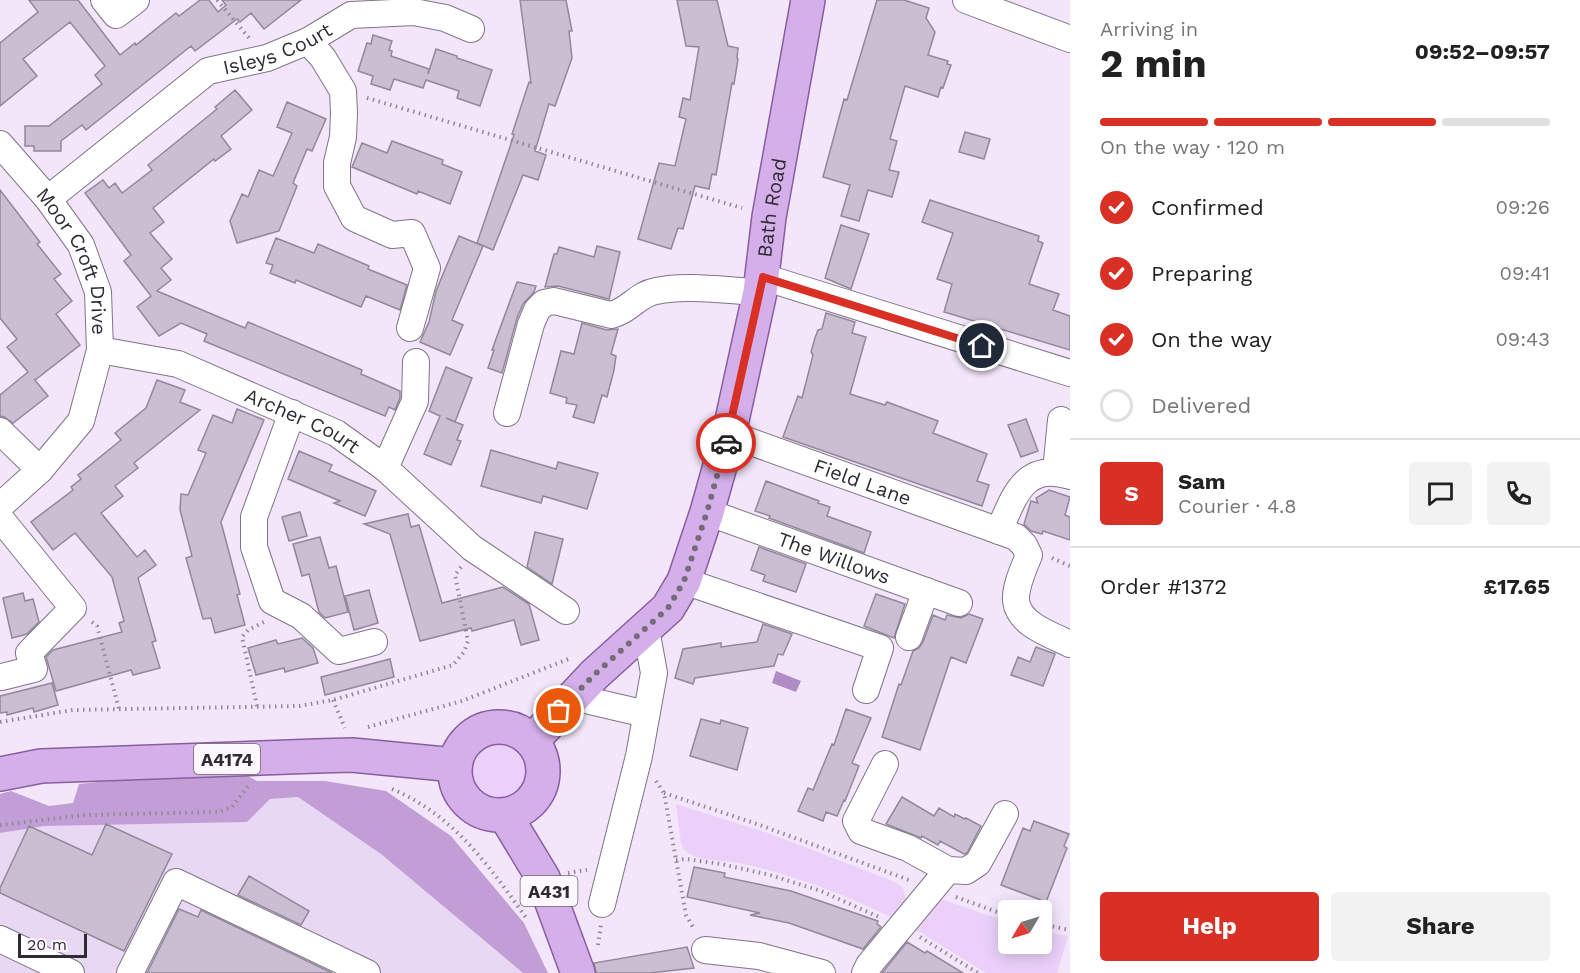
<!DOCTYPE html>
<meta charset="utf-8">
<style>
:root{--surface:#fff;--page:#f2f2f2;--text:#222;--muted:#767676;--line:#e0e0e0;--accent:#d93025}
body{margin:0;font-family:"Work Sans",sans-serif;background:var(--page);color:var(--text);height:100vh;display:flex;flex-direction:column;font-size:22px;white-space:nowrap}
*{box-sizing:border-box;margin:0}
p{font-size:20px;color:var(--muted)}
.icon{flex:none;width:33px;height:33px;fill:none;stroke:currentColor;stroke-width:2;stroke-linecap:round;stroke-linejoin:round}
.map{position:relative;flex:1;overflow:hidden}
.panel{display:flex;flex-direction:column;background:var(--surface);width:510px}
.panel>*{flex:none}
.needle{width:39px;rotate:232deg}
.tools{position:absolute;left:998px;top:900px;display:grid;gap:12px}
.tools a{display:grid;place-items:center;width:54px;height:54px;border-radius:6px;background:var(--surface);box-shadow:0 3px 15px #0003;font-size:30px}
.scale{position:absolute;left:18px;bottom:15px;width:69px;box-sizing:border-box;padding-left:6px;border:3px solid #302b33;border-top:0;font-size:16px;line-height:21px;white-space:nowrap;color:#302b33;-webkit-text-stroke:4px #fcf6ff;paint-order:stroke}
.pin{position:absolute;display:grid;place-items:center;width:51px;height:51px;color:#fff;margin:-26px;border:3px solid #fff;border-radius:50%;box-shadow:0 2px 6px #0007}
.courier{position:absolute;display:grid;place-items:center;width:60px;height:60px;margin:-30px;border:4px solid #d93025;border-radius:50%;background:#fff;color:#222;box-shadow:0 2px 8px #0007}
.overview em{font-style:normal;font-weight:700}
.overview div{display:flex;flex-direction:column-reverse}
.overview{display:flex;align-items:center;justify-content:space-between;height:102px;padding:0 30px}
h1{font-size:39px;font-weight:700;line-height:45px}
.bar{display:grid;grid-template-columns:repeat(4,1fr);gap:9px 6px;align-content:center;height:72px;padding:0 30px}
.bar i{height:8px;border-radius:4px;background:var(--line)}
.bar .selected{background:var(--accent)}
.bar p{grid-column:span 4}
.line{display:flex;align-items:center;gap:15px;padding:0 30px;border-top:2px solid var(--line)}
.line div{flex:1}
.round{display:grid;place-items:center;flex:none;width:63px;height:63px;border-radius:6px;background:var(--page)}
ol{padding:0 30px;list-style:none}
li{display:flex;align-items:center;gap:18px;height:66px}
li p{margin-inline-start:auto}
li .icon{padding:6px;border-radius:50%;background:var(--accent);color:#fff;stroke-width:4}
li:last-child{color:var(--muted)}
li i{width:33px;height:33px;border:3px solid var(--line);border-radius:50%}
.action{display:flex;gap:12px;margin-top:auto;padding:12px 30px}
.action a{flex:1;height:69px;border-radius:6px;background:var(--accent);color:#fff;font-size:24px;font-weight:700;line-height:69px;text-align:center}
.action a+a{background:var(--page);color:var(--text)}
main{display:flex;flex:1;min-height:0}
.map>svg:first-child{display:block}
.built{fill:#e9d8f4}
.green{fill:#ebd1fa}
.forest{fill:#c29ed6}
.water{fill:#af8dc4}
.building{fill:#cabed2;stroke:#93879a;stroke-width:1.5}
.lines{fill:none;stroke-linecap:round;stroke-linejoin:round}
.minor-casing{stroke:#807487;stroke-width:28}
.major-casing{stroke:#885ea0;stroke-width:36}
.path{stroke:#918896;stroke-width:4;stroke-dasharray:1.5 4.5;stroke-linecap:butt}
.minor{stroke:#fff;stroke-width:26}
.major{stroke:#d4afe9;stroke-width:33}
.done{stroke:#746c79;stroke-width:6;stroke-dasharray:0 10.8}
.route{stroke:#d93025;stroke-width:8}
.labels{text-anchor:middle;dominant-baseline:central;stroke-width:4.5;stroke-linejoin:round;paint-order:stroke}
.shield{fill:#fcf6ff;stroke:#6d6870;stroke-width:1.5}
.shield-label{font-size:18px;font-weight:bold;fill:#302b33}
.street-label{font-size:20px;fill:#302b33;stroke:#fcf6ff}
</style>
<main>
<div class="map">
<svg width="1070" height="973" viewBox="0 0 1070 973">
<rect width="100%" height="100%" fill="#f3e6fb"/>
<!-- built -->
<path class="built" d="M298 797 381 854 523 973H0V833L45 826 247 822 270 799Z"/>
<!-- green -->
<path class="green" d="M464 771a35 35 0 1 1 70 0a35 35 0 1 1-70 0Z
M676 804 771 834 895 882 903 888 907 902 891 917C842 894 792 874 738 863 720 859 687 863 681 843Z
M941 899 1008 922V944H1041V931L1068 936 1057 973H986L910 926 929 911Z"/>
<!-- forest -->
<path class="forest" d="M234 768 257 781H325L386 791 451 836 524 923 548 973H523L381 854 298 797 270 799 247 822 45 826 0 833V794L11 791 49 806 73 803 79 784Z"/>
<!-- water -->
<path class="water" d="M776 671 801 681 796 692 772 683Z"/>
<!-- building -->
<path class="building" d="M29 0H78L120 55 135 43 136 45 176 13 179 16 200 0H209L218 12 226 5 222 0H301L264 29 251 13 240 22 237 19 195 51 191 46 86 130 82 125 61 141V151H34V146H25V126H49L102 84 95 75 105 66 70 22 23 59 37 76 0 106V43L38 12Z
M520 0H566L572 31H569L572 58 555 106 549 104 535 151 546 155 538 180 523 175 493 250 477 243 514 135 512 134 529 82 531 83Z
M677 0H717L728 46 738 48 737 58 738 59 734 84 732 83 716 175 712 174 709 189 695 186 683 229 678 228 671 249 638 239 659 163 675 166 686 119 679 117 683 98 690 100 699 47 686 46Z
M877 0H904L929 8 926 18 935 32 928 55 948 61 947 64 951 65 943 88 941 87 938 97 905 86 890 139 897 141 889 170 899 172 892 197 868 190 859 221 841 216 850 185 823 177 844 99 847 100Z
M373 35 392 41 389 50 392 51 391 56 429 69 428 74 436 49 457 56V58L492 70 480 106 457 98 459 91 426 80 423 88 394 79 390 90 371 84 373 76 358 71 367 43 371 44Z
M235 90 252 110 221 136 231 149 215 161 214 159 153 208 164 222 150 233 172 259 161 268 171 280 157 291 245 328 248 322 362 370 361 374 400 391V398L395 410 389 407 385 416 204 341 207 334 181 323 159 336 137 307 151 296 124 261 131 255 85 193 103 180 109 188 115 183 122 193 152 170 148 165 217 109 215 107Z
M287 102 326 119 312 151 307 149 293 183 297 186 279 231 237 243 230 221 242 194 248 197 259 170 273 176 292 133 277 127Z
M965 132 990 139 984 159 959 152Z
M392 141 443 160 442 164 462 172 450 204 418 191 417 194 352 167 362 143 387 153Z
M0 190 40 242 37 244 61 274 54 279 72 301 56 314 80 345 35 380 34 379 48 396 13 423 4 417 0 416V395L28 372 7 347 17 339 0 318Z
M930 200 1039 236 1038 241 1043 243 1029 284 1059 294 1053 310 1070 316V350L944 312 952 284 937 279 953 233 922 222Z
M841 225 869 234 851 289 825 278Z
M459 236 483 246 452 320 463 325 450 355 420 342 429 322 436 291Z
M276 238 314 253 318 244 369 266 368 269 407 285 400 310 366 296 361 307 296 280 295 283 270 273 273 265 266 263Z
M597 246 620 252 609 299 558 286 545 287 554 254H557L559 247 594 257Z
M517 282 536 286 534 292 523 304 517 318 502 373 488 368 494 350H492Z
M826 313 855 322 852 333 866 337 850 394 885 405 887 402 938 421 933 433 987 454 977 481 989 485 982 506 783 437 798 396 802 398 813 355 811 352 815 338 818 330 822 329Z
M582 323 607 330 618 329 611 354 616 356 614 370 607 397 602 395 594 423 573 417 577 405 566 403 567 398 550 393 561 351 574 354Z
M446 367 472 378 455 422 446 418 463 425 457 440 461 441 451 465 424 454 440 416 429 411Z
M157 380 185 390 180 402 200 410 134 463 138 468 115 486 123 496 101 513 137 557 145 550 156 565 138 578 156 641 152 642 160 668 133 675 131 670 56 691 46 657 53 650 122 632 119 623 124 621 112 577 75 533 53 550 31 522 73 490 71 487 81 479 78 475 121 440 115 433 146 408Z
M237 409 264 420 221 522 240 594 237 595 245 625 215 633 211 618 203 619 186 558 192 556 180 510 181 494 188 495 206 453 198 450 213 415 232 423Z
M1026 419 1038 451 1021 457 1008 425Z
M491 450 556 469 558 462 598 473 587 509 543 496 541 503 481 486Z
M299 451 332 465 329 471 376 491 365 516 334 503 340 501 288 479Z
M766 481 819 501 818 503 830 507 827 516 871 532 864 553 769 518 770 516 755 511Z
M1049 490 1070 497 1065 515 1070 517V540L1043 531 1042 534 1031 531 1024 524 1031 501 1038 503 1036 498Z
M300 512 307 536 289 541 282 517Z
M408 514 411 527 419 525 442 603 503 587 529 604 539 640 521 645 514 620 472 631 471 628 420 641 390 534 364 524Z
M535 532 563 539 552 584 527 567Z
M320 537 329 568 336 566 348 612 325 618 319 612 309 574 302 576 293 544Z
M759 547 806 564 796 592 763 581 765 575 751 570Z
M369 590 378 623 354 630 345 596Z
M23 593 25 601 33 599 39 622 27 634 12 638 3 598Z
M876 594 905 604 894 638 864 626Z
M969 614 983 619 966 663 951 657 920 750 882 737 899 684 901 685 913 651 919 648 923 642 933 615 945 620 947 615 961 618Z
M763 624 792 634 783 655 778 654 774 666 695 678 693 684 675 678 683 649 721 643V647L757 642Z
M302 638 313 648 318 663 285 672 284 668 256 675 248 648 276 640 278 644Z
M1036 647 1055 654 1043 686 1011 675 1018 657 1030 662Z
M390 659 394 677 325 695 321 677Z
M52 683 58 705 34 712 33 708 7 715V712L0 713V696Z
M846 709 871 718 852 763 859 766 845 801 844 800 837 816 826 812 823 821 798 811 808 788 813 790 832 744 834 745Z
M701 719 720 724 721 720 748 728 737 770 690 756Z
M902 797 934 816 939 808 954 817 955 814 965 819 966 818 981 826 967 853 964 854 940 841 938 845 922 836 921 838 886 824Z
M1034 821 1069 834 1064 846 1067 848 1046 902 1001 885 1023 828 1030 831Z
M106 824 172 854 124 951 0 893V888L29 826 92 855Z
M694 867 725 873 724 877 791 891 878 921 877 924 881 927 863 949 789 923 750 915 760 913 687 897Z
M249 876 309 911 301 925 238 895Z
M179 909 198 917 201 910 332 973H147Z
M907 942 925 953 927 951 963 973H882Z
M687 947 694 968 650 973H596L594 963Z"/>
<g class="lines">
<defs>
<g id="minor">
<path d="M104 0 116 15 136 0"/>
<path d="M966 0 1070 39"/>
<path d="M308 41 323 58 343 91 344 113 343 137 337 163V186L354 218 392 235 412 233 427 268 410 328"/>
<path id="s1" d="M0 144 48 199 81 245 98 292 100 350 81 421 40 470 0 506"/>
<path id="s2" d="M48 199 208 71 267 58 308 41 351 15 414 12 445 18 471 29"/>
<path d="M763 277 1070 373"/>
<path id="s3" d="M100 350 178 364 336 433 385 468 472 548 566 611"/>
<path d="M292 413 254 517V547L272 601 301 616 339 651 374 642"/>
<path d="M507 413 531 324 537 310 544 303 554 301 611 315C629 311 638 294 656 291 687 284 728 291 760 292"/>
<path d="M0 431 40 470"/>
<path id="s4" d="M729 434 1016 537 1024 545 1029 555C1024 568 1015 586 1016 601 1019 625 1052 635 1070 644"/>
<path d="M385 468 415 401 416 362"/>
<path d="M1056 471 1061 420"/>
<path id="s5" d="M707 512 959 603"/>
<path d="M0 518 73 608 29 653 34 669 2 677"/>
<path d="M999 531C1014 497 1024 461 1070 476"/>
<path d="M684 581 880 648 866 690"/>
<path d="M909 637 926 591"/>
<path d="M573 697 646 714"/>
<path d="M885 764 856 821 861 831 908 848 948 870"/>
<path d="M602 904 639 756 654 673 646 629"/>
<path d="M0 939 71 973"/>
<path d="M705 950 759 956 822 973"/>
<path d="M130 973 176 882 367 973"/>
<path d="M865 973 869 965 948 870 966 871 978 863 1005 814"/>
</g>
<g id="major">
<circle cx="499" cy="771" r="44"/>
<path id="s6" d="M532 741 595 674 668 608 684 581 707 512 729 434 760 292 769 217 808 0"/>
<path d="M0 774 41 766 316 756 352 755 455 765"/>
<path d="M505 815 543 878 578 973"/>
</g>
</defs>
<!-- minor casing -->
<use href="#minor" class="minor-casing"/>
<!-- major casing -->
<use href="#major" class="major-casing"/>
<!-- path -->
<path class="path" d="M217 0 250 39
M367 98 742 208
M1052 558 1070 566
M92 622 97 626 119 709
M333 700 345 728
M257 706 242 637 248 630 264 622
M0 722 73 710 299 706 333 700 453 665 464 652 468 641 455 575 461 567
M368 727 462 701 571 658
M656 781 664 793 686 915 694 929
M392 789C454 815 489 866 527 919
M664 793 757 824 909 880
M0 825 85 815 219 812 232 807 248 786
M676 860 686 859 721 864 770 875 821 891 879 917
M568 873 587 870
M956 897 1008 916
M1041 924 1070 930
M920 937 978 973
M598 945 601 925"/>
<!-- minor -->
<use href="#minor" class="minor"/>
<!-- major -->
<use href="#major" class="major"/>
</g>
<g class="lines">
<!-- done -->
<path class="done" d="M559 711 595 674 668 608 684 581 707 512 726 443"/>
<!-- route -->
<path class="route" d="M726 443 763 277 982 346"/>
</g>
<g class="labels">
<!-- shield labels -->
<g class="shield">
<rect x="194" y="744" width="66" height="30" rx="4.5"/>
<rect x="520.5" y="876" width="57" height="30" rx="4.5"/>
</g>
<g class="shield-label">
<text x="227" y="759">A4174</text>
<text x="549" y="891">A431</text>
</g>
<!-- street labels -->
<g class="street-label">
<text stroke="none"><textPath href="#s2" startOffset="278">Isleys Court</textPath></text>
<text stroke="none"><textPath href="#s6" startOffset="606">Bath Road</textPath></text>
<text stroke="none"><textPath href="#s1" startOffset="142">Moor Croft Drive</textPath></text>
<text stroke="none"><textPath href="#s3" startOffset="216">Archer Court</textPath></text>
<text stroke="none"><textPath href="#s4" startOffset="142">Field Lane</textPath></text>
<text stroke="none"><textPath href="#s5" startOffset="135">The Willows</textPath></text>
</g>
</g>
</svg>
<div class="tools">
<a><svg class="needle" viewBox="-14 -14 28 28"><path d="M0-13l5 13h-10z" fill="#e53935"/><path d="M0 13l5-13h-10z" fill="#767676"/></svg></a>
</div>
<div class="scale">20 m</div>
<div class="pin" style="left:559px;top:711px;background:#ea580c"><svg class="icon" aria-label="bag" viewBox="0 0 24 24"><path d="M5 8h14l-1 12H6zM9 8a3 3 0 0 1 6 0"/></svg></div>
<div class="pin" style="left:982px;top:346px;background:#1f2937"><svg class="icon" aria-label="home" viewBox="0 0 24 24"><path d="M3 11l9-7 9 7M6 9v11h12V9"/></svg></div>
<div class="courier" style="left:726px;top:443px"><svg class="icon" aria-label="car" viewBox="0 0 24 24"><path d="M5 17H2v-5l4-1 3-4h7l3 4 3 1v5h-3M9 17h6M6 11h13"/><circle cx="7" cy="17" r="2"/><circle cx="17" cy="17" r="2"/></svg></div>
</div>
<section class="panel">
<div class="overview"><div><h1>2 min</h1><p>Arriving in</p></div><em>09:52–09:57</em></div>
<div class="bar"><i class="selected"></i><i class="selected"></i><i class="selected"></i><i></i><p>On the way · 120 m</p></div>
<ol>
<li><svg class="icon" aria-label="check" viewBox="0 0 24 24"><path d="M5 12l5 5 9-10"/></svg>Confirmed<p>09:26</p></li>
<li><svg class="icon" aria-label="check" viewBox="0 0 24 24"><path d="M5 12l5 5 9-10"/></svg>Preparing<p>09:41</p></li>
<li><svg class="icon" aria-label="check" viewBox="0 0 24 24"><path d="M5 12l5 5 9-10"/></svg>On the way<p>09:43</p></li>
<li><i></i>Delivered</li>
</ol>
<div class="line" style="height:108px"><b class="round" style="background:var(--accent);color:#fff">S</b><div><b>Sam</b><p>Courier · 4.8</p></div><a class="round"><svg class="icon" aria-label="chat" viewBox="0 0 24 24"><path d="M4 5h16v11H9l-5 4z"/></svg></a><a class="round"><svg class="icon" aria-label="phone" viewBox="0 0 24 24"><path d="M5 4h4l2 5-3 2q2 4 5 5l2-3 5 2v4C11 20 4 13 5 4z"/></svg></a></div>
<div class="line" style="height:78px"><div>Order #1372</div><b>£17.65</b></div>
<div class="action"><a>Help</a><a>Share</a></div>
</section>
</main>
